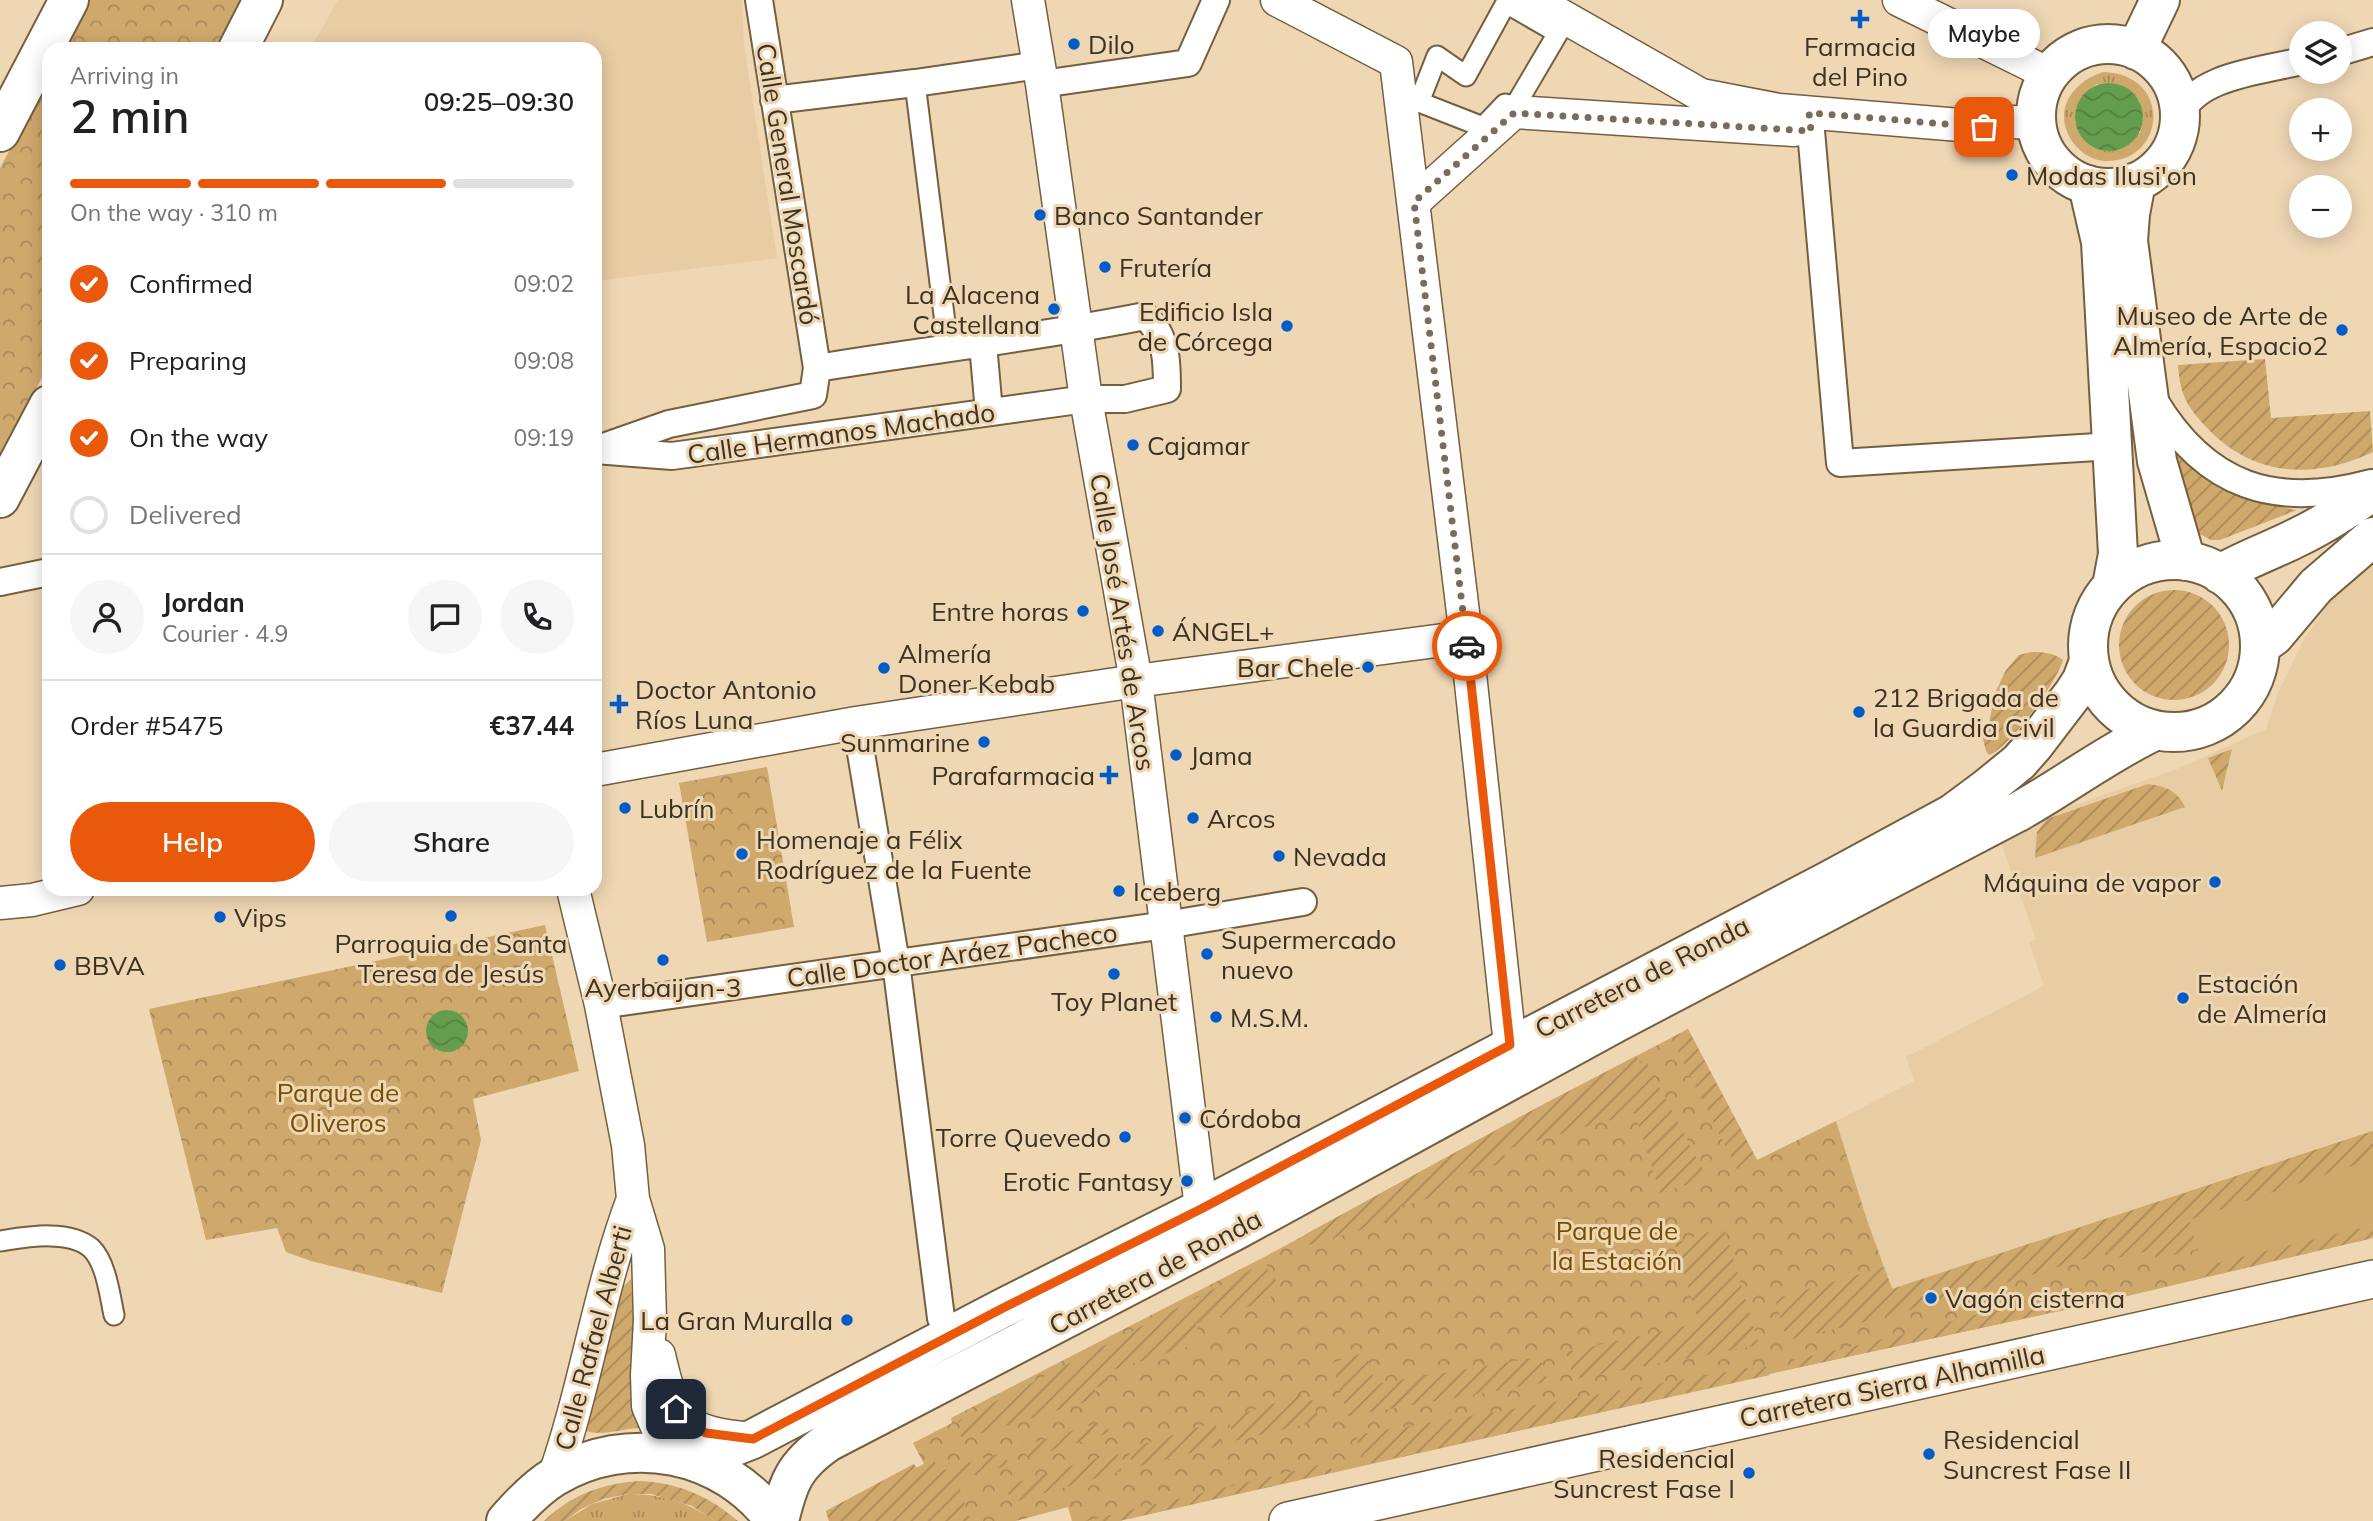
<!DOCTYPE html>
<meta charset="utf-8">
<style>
:root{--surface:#fff;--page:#f6f6f6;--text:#202124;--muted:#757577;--line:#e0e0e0;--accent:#ea580c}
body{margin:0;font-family:Mulish,sans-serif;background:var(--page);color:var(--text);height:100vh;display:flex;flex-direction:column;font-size:26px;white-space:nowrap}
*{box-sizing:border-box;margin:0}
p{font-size:23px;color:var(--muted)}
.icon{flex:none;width:38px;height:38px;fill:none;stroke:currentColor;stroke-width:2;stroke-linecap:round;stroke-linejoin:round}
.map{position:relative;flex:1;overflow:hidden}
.details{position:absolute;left:42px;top:42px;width:560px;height:854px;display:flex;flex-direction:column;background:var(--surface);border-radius:21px;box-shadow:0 4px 18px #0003}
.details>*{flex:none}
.buttons{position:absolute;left:2289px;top:21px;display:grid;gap:14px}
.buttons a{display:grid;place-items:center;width:63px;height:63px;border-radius:50%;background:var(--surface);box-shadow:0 4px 18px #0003;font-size:35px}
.pin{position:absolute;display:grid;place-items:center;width:60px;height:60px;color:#fff;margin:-30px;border-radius:14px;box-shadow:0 4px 10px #0006}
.courier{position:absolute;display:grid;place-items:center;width:70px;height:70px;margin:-35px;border:5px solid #ea580c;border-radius:50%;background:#fff;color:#222;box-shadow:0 2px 9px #0007}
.bubble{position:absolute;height:49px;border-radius:24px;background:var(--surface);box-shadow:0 4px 18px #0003;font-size:23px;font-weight:600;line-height:49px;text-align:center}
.overview em{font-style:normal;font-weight:600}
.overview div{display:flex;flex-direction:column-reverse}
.overview{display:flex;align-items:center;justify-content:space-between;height:119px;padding:0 28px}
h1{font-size:46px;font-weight:600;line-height:52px}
.bar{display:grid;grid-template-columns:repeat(4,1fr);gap:10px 7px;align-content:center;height:84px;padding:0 28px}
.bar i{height:9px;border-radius:5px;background:var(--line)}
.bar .active{background:var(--accent)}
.bar p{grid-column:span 4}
.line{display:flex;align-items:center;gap:18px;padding:0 28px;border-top:2px solid var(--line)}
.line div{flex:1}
.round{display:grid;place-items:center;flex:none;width:74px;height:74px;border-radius:37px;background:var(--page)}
ol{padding:0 28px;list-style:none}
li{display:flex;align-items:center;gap:21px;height:77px}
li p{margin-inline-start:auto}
li .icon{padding:7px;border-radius:50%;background:var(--accent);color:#fff;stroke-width:4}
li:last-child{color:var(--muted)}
li i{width:38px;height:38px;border:4px solid var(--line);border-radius:50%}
.primary-button{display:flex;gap:14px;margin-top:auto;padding:14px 28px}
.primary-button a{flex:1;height:80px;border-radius:42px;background:var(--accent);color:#fff;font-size:28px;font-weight:600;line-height:80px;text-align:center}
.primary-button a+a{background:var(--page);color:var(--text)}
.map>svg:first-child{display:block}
.built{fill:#e8cca3}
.grass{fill:url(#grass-tufts);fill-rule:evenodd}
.park{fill:url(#park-crowns)}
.garden{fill:url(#garden-furrows)}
.pitch{fill:#cfa86c}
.water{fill:url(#water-waves)}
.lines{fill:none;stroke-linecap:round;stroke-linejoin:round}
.pedestrian-casing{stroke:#745f3f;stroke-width:23}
.minor-casing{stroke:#745f3f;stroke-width:30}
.tertiary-casing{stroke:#745f3f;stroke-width:35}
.secondary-casing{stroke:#745f3f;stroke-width:40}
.primary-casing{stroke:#745f3f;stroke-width:42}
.pedestrian{stroke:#fff;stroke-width:19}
.minor{stroke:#fff;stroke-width:26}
.tertiary{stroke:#fff;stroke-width:32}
.secondary{stroke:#fff;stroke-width:37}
.primary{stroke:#fff;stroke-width:38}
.done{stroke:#7a6c56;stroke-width:7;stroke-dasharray:0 12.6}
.route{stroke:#ea580c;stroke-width:9}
.poi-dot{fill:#005dc6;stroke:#efd7b4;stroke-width:2.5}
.labels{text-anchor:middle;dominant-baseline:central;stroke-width:6;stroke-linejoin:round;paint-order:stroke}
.poi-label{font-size:26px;fill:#3b3224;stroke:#efd7b4;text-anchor:start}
.street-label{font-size:26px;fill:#3b3224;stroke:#efd7b4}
.park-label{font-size:26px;fill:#744f03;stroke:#efd7b4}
</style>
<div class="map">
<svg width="2373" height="1521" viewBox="0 0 2373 1521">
<defs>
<pattern id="grass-tufts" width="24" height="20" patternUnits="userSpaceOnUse" patternTransform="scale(1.75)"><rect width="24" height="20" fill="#cfa86c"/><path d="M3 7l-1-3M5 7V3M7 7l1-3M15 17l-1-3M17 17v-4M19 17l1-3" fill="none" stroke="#a98959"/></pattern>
<pattern id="park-crowns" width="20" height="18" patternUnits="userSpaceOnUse" patternTransform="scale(1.75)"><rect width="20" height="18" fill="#cfa86c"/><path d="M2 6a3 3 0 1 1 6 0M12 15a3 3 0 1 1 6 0" fill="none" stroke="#a98959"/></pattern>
<pattern id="garden-furrows" width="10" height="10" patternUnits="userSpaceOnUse" patternTransform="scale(1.75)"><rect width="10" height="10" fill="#cfa86c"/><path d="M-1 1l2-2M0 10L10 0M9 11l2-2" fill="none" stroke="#a98959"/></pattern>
<pattern id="water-waves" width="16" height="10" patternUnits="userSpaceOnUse" patternTransform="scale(1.75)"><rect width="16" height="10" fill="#649d4d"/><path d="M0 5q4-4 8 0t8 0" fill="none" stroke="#548140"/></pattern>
</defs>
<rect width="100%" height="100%" fill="#efd7b4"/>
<!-- built -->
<path class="built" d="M338 0H742L744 45 777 258 595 281V49H310Z
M2373 558V1131L1892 1289 1867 1220 1836 1121 1914 1081 1906 1057 2044 986 2029 942 2036 939 1999 838 2055 812 2177 769 2266 729 2278 693 2304 639 2338 591Z"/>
<!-- grass -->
<path class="grass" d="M2103 72C2174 74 2166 164 2104 161 2090 160 2077 150 2070 138 2053 107 2075 81 2103 72ZM2097 84 2138 99C2144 111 2144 120 2140 133L2075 123C2079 103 2078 96 2097 84Z
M628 1494C662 1494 687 1502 715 1521H565L592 1504Z"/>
<!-- park -->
<path class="park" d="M90 0H242L217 49H64Z
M49 77V364L0 457V168Z
M767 767 794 927 707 942 679 783Z
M545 925 579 1071 473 1099 481 1140 442 1293 311 1261 286 1252 277 1228 206 1240 149 1009Z
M1688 1029 1757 1160 1836 1121 1867 1220 1892 1289 2373 1131V1238L2119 1298 1801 1367 1119 1521H1072L1068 1507 1016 1521H829L826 1511 914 1464 916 1468 924 1464 913 1443 952 1423 951 1418 1268 1255 1529 1112Z"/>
<!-- garden -->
<path class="garden" d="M2265 359 2271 418 2370 411 2373 452C2316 479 2256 478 2209 430 2188 408 2180 396 2178 365Z
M2169 443C2202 484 2247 502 2297 510L2220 540H2211L2198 533Z
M2119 645a55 55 0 1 1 110 0a55 55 0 1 1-110 0Z
M2031 652C2042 652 2055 653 2063 660 2057 682 2009 748 1989 755L1986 751 1981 731 1989 723 1995 693 2006 670 2019 655Z
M2232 749 2222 791 2208 758Z
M2148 784C2165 786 2178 791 2185 807L2035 858 2037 832 2047 819Z
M1688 1029 1757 1160 1738 1171 1671 1038Z
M1636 1056 1641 1063 1646 1061 1707 1178 1660 1193 1635 1113 1504 1150 1505 1162 1448 1180 1449 1192 1400 1207 1401 1218 1309 1245 1306 1234 1529 1112Z
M2373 1131V1159L2190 1220 2198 1249 2156 1259 2153 1250 2108 1260 2104 1253C1999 1285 1894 1317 1787 1340L1775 1299 1884 1267 1892 1289Z
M2373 1225V1238L2203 1277 2200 1267Z
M1724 1227 1759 1345 1574 1379 1566 1352 1699 1323 1675 1243Z
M1266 1262 1269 1274H1273L1280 1291 1270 1294 1271 1299 1196 1324 1199 1335 1188 1338 1190 1346 1103 1373 1106 1385 1094 1388 1098 1398 963 1439 957 1430 961 1427 958 1421Z
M631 1279 636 1386 641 1426 638 1428C622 1429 599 1437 584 1430L623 1287Z
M2117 1287 2119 1298 1796 1368 1793 1360 1905 1334 2072 1288 2074 1297Z
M1366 1352 1375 1384 1540 1357 1548 1382 1348 1416 1332 1363Z
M1765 1365 1770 1375 1363 1465 1356 1435C1493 1412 1629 1390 1765 1365Z
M1301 1395 1302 1401 1313 1400 1319 1421 1234 1441 1228 1418Z
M1105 1421 1109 1433 1028 1458 1022 1446Z
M1215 1422 1222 1445 1133 1468 1128 1449Z
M1004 1452 1009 1465 957 1479 970 1521H829L826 1511 914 1464 916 1468 934 1460 941 1471Z
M1117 1452 1121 1471 1011 1503 1006 1486Z
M1328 1463 1332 1472 1119 1521H1085Z
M640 1481C679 1483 709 1496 738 1521H715L692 1506 651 1494H628L603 1499 581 1509 565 1521H544C571 1495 603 1483 640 1481Z"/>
<!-- pitch -->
<path class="pitch" d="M2373 1159V1225L2200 1267 2198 1249 2189 1220Z"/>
<!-- water -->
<path class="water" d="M2075 117a34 34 0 1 1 68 0a34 34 0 1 1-68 0Z
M426 1031a21 21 0 1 1 42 0a21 21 0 1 1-42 0Z"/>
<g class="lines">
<defs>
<path id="pedestrian" d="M1506 3 1558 33 1515 106 1505 104 1483 127 1419 102 1437 56 1466 76Z
M915 83 948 347
M0 1241C26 1237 69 1229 91 1248 106 1262 110 1296 114 1315"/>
<path id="minor" d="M759 0 817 368
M2340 52 2373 42
M1042 84 1188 63 1216 0
M774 100 915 83 1039 65
M2180 116C2195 75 2264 71 2301 61
M1811 131 1840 463 2113 446
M1145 316C1167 336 1167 361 1167 389L1125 399H1086L672 456 595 450 669 424 813 395 817 368C926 350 1036 338 1145 316Z
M983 344 989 412
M2154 400C2206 487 2275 509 2371 483
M0 582 49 572
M856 723 896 963 941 1318 950 1337
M601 1005 1166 925 1303 902"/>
<path id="tertiary" d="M1028 0 1042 84 1086 399 1136 681 1204 1232
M1277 0 1396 62 1466 637 1510 1045
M1534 0 1701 95 1779 110 1984 127 2012 122 2036 123
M1899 0 2049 74
M1414 202 1514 112 1794 130
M595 770 856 723 1136 681 1466 637
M573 889 601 1005 628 1145 633 1199 648 1249 650 1320 647 1375 648 1406 658 1429 681 1456
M0 903 32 900 78 889
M659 1355C674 1422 684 1433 753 1439
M554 1477C586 1386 599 1289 633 1199"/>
<path id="secondary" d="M1288 1521 2373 1279"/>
<path id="primary" d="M2036 116a72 72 0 1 1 144 0a72 72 0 1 1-144 0Z
M238 49 263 0
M2136 50 2160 0
M0 132 69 0
M2136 182 2130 214 2128 241 2157 461 2186 561
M2088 185 2101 242 2118 554 2112 586
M0 498 49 405
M2088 646a86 86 0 1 1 172 0a86 86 0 1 1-172 0Z
M2220 574C2244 560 2270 551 2294 539 2322 526 2348 509 2373 491
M2260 646 2274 636 2316 586 2373 537
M697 1461 753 1439 1003 1308 1201 1209 1828 881 1952 814 1987 788 2019 762 2034 745 2073 694 2082 680 2089 661
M506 1521C520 1505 536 1488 554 1477 629 1432 724 1451 775 1521
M779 1521C788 1483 794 1465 828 1442L1238 1229 1617 1022 2016 813C2063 787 2106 754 2154 731"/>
</defs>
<!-- pedestrian casing -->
<use href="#pedestrian" class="pedestrian-casing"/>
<!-- minor casing -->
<use href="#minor" class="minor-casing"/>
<!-- tertiary casing -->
<use href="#tertiary" class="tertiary-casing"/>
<!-- secondary casing -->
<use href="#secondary" class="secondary-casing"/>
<!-- primary casing -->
<use href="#primary" class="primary-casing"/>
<!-- pedestrian -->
<use href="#pedestrian" class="pedestrian"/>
<!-- minor -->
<use href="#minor" class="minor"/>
<!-- tertiary -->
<use href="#tertiary" class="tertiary"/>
<!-- secondary -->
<use href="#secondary" class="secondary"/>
<!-- primary -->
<use href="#primary" class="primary"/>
</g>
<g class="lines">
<!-- done -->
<path class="done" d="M1467 646 1414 202 1514 113 1811 131 1809 113 1984 127"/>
<!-- route -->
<path class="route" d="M676 1409 689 1424 706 1433 753 1439 1003 1308 1201 1209 1510 1045 1467 646"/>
</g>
<!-- markers -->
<g class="poi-dot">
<path d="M1856.5 8.5h7v7h7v7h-7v7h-7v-7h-7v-7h7z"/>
<circle cx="1074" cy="44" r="7"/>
<circle cx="2012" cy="175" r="7"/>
<circle cx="1040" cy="215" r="7"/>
<circle cx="1105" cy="267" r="7"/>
<circle cx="1054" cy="309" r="7"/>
<circle cx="1287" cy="326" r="7"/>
<circle cx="2342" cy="330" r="7"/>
<circle cx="1133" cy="445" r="7"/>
<circle cx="1083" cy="611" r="7"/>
<circle cx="1158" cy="631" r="7"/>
<circle cx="1368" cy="667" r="7"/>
<circle cx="884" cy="668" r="7"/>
<path d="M615.5 693.5h7v7h7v7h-7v7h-7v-7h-7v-7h7z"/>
<circle cx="1859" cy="712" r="7"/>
<circle cx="984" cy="742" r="7"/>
<circle cx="1176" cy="755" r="7"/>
<path d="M1105.5 764.5h7v7h7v7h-7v7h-7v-7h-7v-7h7z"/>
<circle cx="625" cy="808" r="7"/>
<circle cx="1193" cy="818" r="7"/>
<circle cx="742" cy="854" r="7"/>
<circle cx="1279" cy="856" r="7"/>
<circle cx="2215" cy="882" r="7"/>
<circle cx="1119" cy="891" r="7"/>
<circle cx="451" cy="916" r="7"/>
<circle cx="220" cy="917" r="7"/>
<circle cx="1207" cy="954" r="7"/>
<circle cx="663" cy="960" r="7"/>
<circle cx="60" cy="965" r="7"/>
<circle cx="1114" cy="974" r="7"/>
<circle cx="2183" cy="998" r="7"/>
<circle cx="1216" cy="1017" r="7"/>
<circle cx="1185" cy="1118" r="7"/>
<circle cx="1125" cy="1137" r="7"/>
<circle cx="1187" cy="1181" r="7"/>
<circle cx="1931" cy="1298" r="7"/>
<circle cx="847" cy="1320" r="7"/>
<circle cx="1929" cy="1454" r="7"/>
<circle cx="1749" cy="1473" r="7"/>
</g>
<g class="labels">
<!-- poi labels -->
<g class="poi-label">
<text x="1088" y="44">Dilo</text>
<text x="1860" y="46" text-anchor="middle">Farmacia<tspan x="1860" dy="30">del Pino</tspan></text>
<text x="2026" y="175">Modas Ilusi'on</text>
<text x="1054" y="215">Banco Santander</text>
<text x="1119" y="267">Frutería</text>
<text x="1040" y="294" text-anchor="end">La Alacena<tspan x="1040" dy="30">Castellana</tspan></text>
<text x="1273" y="311" text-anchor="end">Edificio Isla<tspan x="1273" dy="30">de Córcega</tspan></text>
<text x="2328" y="315" text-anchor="end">Museo de Arte de<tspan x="2328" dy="30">Almería, Espacio2</tspan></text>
<text x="1147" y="445">Cajamar</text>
<text x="1069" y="611" text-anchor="end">Entre horas</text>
<text x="1172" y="631">ÁNGEL+</text>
<text x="898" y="653">Almería<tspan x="898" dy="30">Doner Kebab</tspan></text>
<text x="1354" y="667" text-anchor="end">Bar Chele</text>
<text x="635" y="689">Doctor Antonio<tspan x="635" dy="30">Ríos Luna</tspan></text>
<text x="1873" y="697">212 Brigada de<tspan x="1873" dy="30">la Guardia Civil</tspan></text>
<text x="970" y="742" text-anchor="end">Sunmarine</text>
<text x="1190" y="755">Jama</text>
<text x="1095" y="775" text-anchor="end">Parafarmacia</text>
<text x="639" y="808">Lubrín</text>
<text x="1207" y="818">Arcos</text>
<text x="756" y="839">Homenaje a Félix<tspan x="756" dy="30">Rodríguez de la Fuente</tspan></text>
<text x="1293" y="856">Nevada</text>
<text x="2201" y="882" text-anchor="end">Máquina de vapor</text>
<text x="1133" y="891">Iceberg</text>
<text x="234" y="917">Vips</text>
<text x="1221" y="939">Supermercado<tspan x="1221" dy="30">nuevo</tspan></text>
<text x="451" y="943" text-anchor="middle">Parroquia de Santa<tspan x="451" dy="30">Teresa de Jesús</tspan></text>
<text x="74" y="965">BBVA</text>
<text x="2197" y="983">Estación<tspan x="2197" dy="30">de Almería</tspan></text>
<text x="663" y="987" text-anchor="middle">Ayerbaijan-3</text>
<text x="1114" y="1001" text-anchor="middle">Toy Planet</text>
<text x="1230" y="1017">M.S.M.</text>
<text x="1199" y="1118">Córdoba</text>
<text x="1111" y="1137" text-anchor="end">Torre Quevedo</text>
<text x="1173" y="1181" text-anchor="end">Erotic Fantasy</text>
<text x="1945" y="1298">Vagón cisterna</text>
<text x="833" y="1320" text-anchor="end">La Gran Muralla</text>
<text x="1943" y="1439">Residencial<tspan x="1943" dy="30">Suncrest Fase II</tspan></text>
<text x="1735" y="1458" text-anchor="end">Residencial<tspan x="1735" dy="30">Suncrest Fase I</tspan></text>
</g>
<!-- street labels -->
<g class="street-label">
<text transform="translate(788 184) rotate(81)">Calle General Moscardó</text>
<text transform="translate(841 433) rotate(-8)">Calle Hermanos Machado</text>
<text transform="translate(1123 622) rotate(81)">Calle José Artés de Arcos</text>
<text transform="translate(952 955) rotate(-8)">Calle Doctor Aráez Pacheco</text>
<text transform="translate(1642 977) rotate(-27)">Carretera de Ronda</text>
<text transform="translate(1155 1272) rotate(-28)">Carretera de Ronda</text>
<text transform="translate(593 1338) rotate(-75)">Calle Rafael Alberti</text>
<text transform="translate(1892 1386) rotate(-12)">Carretera Sierra Alhamilla</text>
</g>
<!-- park labels -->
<g class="park-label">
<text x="338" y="1092">Parque de<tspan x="338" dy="30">Oliveros</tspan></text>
<text x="1617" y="1230">Parque de<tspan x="1617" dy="30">la Estación</tspan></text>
</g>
</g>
</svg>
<div class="buttons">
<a><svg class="icon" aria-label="layers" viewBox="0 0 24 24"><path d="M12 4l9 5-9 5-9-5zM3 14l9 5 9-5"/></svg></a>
<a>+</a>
<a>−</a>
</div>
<div class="pin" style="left:1984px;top:127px;background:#ea580c"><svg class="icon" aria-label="bag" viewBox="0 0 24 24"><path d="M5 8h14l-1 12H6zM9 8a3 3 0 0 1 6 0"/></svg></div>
<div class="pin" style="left:676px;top:1409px;background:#1f2937"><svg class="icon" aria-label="home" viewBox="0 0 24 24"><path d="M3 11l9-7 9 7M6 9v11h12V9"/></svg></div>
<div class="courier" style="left:1467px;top:646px"><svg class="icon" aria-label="car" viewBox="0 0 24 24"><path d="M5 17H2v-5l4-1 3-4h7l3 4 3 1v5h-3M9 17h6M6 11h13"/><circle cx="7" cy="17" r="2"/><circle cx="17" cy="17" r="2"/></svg></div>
<div class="bubble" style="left:1928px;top:9px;width:112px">Maybe</div>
<section class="details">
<div class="overview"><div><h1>2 min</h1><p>Arriving in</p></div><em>09:25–09:30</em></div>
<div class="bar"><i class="active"></i><i class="active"></i><i class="active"></i><i></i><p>On the way · 310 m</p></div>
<ol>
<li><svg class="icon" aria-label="check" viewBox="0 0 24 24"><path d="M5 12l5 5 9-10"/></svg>Confirmed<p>09:02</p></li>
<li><svg class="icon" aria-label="check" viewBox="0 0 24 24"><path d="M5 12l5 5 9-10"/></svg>Preparing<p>09:08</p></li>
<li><svg class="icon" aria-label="check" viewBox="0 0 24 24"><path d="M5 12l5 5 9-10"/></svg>On the way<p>09:19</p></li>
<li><i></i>Delivered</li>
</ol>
<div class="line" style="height:126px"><a class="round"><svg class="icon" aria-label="person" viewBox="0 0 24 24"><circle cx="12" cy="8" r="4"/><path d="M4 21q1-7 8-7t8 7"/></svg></a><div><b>Jordan</b><p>Courier · 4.9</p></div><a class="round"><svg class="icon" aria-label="chat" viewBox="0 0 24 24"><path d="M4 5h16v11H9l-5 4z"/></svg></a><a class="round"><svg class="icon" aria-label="phone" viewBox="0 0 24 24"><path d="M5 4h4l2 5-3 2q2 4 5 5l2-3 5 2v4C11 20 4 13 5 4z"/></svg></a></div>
<div class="line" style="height:91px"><div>Order #5475</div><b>€37.44</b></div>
<div class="primary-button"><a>Help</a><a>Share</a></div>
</section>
</div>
